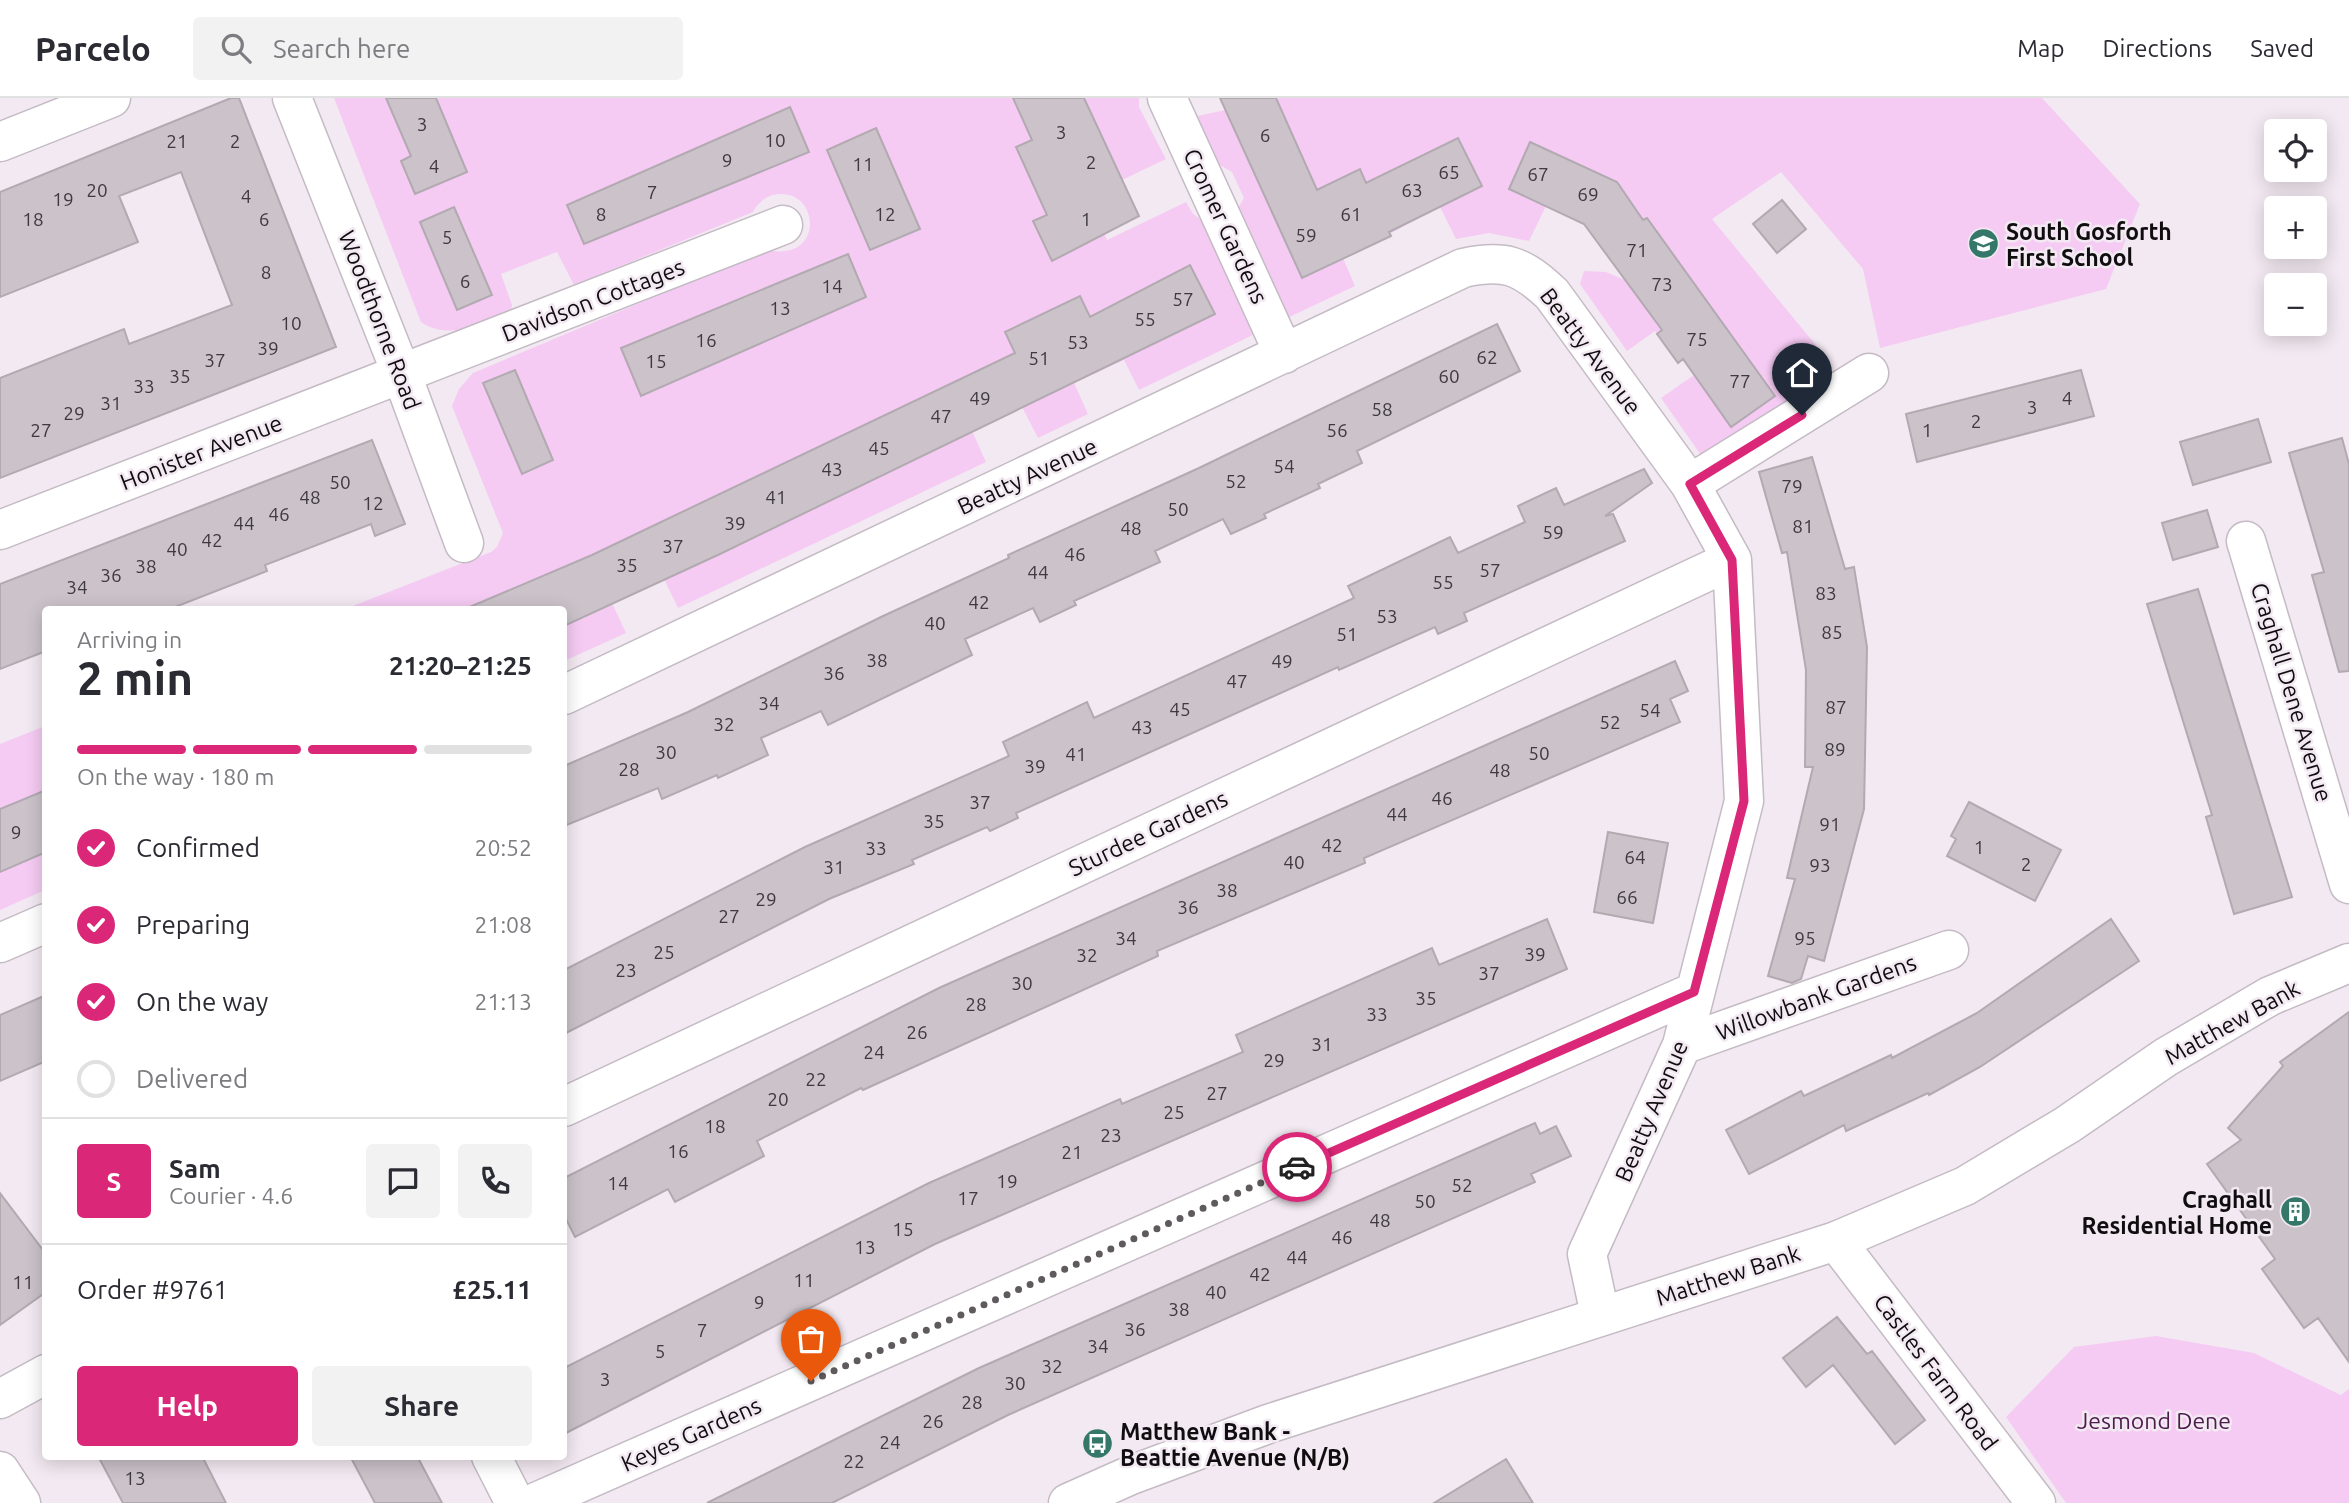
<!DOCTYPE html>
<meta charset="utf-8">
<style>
:root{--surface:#fff;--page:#f2f2f3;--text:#2b2b33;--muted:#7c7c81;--line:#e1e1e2;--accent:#db2777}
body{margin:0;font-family:Ubuntu,sans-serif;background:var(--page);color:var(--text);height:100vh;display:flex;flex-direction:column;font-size:26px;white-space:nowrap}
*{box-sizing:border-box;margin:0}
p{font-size:23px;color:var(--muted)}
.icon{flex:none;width:38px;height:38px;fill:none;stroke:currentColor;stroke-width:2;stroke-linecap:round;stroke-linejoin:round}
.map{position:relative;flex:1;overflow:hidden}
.sheet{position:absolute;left:42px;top:508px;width:525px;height:854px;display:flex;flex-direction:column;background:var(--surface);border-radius:7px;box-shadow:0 4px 18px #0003}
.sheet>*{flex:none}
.controls{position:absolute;left:2264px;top:21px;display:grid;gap:14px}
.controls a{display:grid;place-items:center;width:63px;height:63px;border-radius:7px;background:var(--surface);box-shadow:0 4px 18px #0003;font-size:35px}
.pin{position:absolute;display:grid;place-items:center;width:60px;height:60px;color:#fff;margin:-72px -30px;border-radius:50% 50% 50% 0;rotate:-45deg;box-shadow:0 0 7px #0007}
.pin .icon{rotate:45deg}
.courier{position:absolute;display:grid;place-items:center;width:70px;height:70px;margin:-35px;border:5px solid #db2777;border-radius:50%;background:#fff;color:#222;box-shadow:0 2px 9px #0007}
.overview em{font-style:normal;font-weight:600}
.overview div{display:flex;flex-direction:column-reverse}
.overview{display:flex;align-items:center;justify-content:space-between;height:119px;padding:0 35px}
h1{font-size:46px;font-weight:600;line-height:52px}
.bar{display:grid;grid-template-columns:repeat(4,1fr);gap:10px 7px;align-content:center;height:84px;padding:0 35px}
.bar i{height:9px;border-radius:5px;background:var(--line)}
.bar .current{background:var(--accent)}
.bar p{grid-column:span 4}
.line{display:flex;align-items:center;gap:18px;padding:0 35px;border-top:2px solid var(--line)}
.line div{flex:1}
.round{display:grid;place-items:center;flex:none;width:74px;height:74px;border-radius:7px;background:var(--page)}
ol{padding:0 35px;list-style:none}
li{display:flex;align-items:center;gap:21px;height:77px}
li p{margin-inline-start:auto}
li .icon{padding:7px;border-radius:50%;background:var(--accent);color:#fff;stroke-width:4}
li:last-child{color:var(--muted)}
li i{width:38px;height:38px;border:4px solid var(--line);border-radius:50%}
.action{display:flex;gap:14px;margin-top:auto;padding:14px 35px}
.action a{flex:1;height:80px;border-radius:7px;background:var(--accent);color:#fff;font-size:28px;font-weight:600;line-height:80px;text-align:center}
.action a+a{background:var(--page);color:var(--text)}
header{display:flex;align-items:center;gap:42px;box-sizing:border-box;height:98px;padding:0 35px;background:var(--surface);border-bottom:2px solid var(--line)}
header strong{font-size:33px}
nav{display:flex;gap:38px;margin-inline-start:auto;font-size:24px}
.search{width:490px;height:63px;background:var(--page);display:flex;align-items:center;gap:18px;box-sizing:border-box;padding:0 24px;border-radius:7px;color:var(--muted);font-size:26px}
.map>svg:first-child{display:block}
.green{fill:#f5cbf3}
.building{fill:#cbc2ca;stroke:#b2a9b1;stroke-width:2}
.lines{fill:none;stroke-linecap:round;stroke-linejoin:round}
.street-casing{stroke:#c4bbc4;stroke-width:41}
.primary-casing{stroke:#c4bbc4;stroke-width:41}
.street{stroke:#fff;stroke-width:38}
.primary{stroke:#fff;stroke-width:38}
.done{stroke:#5f5a5e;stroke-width:7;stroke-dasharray:0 12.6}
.route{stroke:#db2777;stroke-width:9}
.labels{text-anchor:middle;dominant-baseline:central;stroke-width:5;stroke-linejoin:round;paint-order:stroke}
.number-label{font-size:19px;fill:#3f3a3e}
.street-label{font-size:23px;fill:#100d0f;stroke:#f3e9f2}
.poi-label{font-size:23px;font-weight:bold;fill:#100d0f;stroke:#f3e9f2;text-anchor:start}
.park-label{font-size:23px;fill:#4d1b4e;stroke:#f3e9f2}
</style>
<header>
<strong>Parcelo</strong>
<div class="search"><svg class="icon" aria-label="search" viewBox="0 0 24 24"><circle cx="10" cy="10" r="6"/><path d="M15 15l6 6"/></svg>Search here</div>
<nav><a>Map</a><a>Directions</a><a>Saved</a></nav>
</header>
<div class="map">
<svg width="2349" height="1405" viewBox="0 0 2349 1405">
<rect width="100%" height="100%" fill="#f3e9f2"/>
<!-- green -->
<path class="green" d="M334 0H1139V9L1166 61 1122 82 1139 118 1104 135 1107 142 1186 104 1193 116 1209 127 1259 234 1139 292 1124 262 1074 285 1088 316 1038 340 1022 309 972 333 986 364 678 510 664 481 612 505 626 535 564 563V511H345L491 454 497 449 503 435 452 308 459 291 473 275 766 152C828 165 819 86 773 97 765 99 757 106 753 114L574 187 557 154 501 176 512 207 511 213C482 224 450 244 421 224Z
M1220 0H2042L2140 106 2106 191 1880 250 1863 171 1781 74 1712 121 1828 262 1811 293 1703 360 1661 300 1694 277 1684 262 1678 265 1655 233 1627 253 1580 186 1584 173 1606 174 1625 182 1590 128 1546 108 1529 143 1489 135 1456 141 1440 109C1407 125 1376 145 1343 160L1355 188 1285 221 1237 112 1244 100 1232 74 1213 63 1193 19 1225 12Z
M45 628V792L0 812V646Z
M2156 1238 2254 1255 2341 1297 2349 1291V1405H2066L2006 1319 2074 1249Z"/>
<!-- building -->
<path class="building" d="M231 0H239L336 249 0 380V280L124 231 129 246 232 207 181 74 119 98 138 144 0 199V94Z
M386 0H436L467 74 415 96 401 63 411 58Z
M1013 0H1084L1139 118 1052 163 1033 123 1047 117 1016 49 1032 42Z
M1220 0H1276L1317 92 1360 71 1366 85 1458 40 1482 88 1389 134 1391 138 1302 180Z
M790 9 809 54 584 146 567 107Z
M876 30 920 131 870 152 827 52Z
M1530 44 1617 84 1643 122 1647 120 1775 298 1731 329 1683 261 1678 265 1657 236 1662 232 1584 126 1509 91Z
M1782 102 1806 131 1777 155 1753 126Z
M454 109 492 197 457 212 420 124Z
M848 156 866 199 641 298 621 250Z
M1190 167 1215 216 720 456 564 528V511H465L592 457 1015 255 1005 234 1080 198 1090 219Z
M1497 226 1520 273 1357 353 1362 365 1318 386 1320 390 1264 416 1266 420 1231 436 1223 421 1155 453 1160 464 1074 503 1076 507 1040 524 1033 510 965 541 972 557 828 627 821 613 761 640 768 657 718 680 717 677 662 701 658 690 564 728V668L688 614 881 519 1009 460 1008 457 1199 370Z
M515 272 553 362 522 376 483 285Z
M2081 272 2094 318 1917 364 1906 316Z
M2258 321 2271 364 2193 387 2180 344Z
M2342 340 2349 366V573L2339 574 2312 477 2324 474 2289 355Z
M372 342 405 426 375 438 371 426 265 467 267 473 170 511H46V553L0 571V486Z
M1812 359 1845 471 1854 469 1867 549 1864 711 1824 863 1808 858 1801 881 1792 885 1768 878 1795 781 1787 780 1813 669H1805L1806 572 1787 454 1782 455 1759 374Z
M1644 371 1652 385 1605 418 1613 416 1625 443 1464 515 1467 523 1438 536 1435 529 1339 572 1338 569 1016 715 1018 720 990 733 987 729 912 762 914 766 829 801 564 936V872L805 749 1009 658 1003 644 1087 604 1094 620 1354 500 1348 488 1450 439 1458 455 1525 424 1518 408 1556 390 1564 407Z
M2207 412 2218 449 2173 462 2162 425Z
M2198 491 2292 799 2234 816 2206 719 2212 717 2147 506Z
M1675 563 1688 593 1670 601 1680 624 1364 760 1365 765 1157 853 1158 858 863 992 861 990 757 1043 764 1058 675 1104 668 1091 575 1139 564 1117V1080L939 890Z
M46 692V754L0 774V711Z
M1969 704 2061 752 2035 803 1947 758 1956 741 1951 738Z
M1608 734 1668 745 1653 825 1594 814Z
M1547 821 1567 871 935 1146 564 1336V1270L929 1085 1120 1001 1122 1006 1243 954 1236 937 1432 850 1439 867Z
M2111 821 2139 863 1980 969 1929 997 1928 995 1846 1033 1844 1027 1749 1076 1726 1032 1801 993 1804 998 1891 957 1892 960 1977 915Z
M46 897V963L0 983V917Z
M2349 914V1264L2318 1220 2304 1230 2262 1171 2275 1161 2207 1066 2241 1042 2228 1030 2283 968 2280 964Z
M1535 1025 1540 1036 1556 1028 1571 1058 1531 1076 1535 1084 1008 1317 832 1405H707L979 1270Z
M0 1095 46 1156V1194L0 1227Z
M1837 1219 1867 1256 1872 1253 1925 1322 1895 1346 1833 1267 1806 1289 1783 1260Z
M98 1358H202L226 1405H123Z
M350 1358H417L442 1405H375Z
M1506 1361 1533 1405H1434Z"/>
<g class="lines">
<defs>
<path id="street" d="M292 0 402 277 464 445
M1167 0 1284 256
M0 44 111 0
M1690 386 1869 275
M0 432 783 127
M2246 443 2349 786
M564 597 1463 170C1505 161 1521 167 1552 196L1690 386 1732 462 1744 703 1682 947 1587 1156 1600 1217
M0 845 46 825
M1682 947 1949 852
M564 1009 1732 462
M1836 1143 2036 1405
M0 1301 46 1276
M491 1358 515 1405
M534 1405 1694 894"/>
<path id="primary" d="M0 1373 21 1405
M1068 1405 1131 1377 1268 1326 1836 1143 1965 1088 2067 1027 2166 959 2270 898 2349 865"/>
</defs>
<!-- street casing -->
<use href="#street" class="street-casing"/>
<!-- primary casing -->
<use href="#primary" class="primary-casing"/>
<!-- street -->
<use href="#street" class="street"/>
<!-- primary -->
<use href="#primary" class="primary"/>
</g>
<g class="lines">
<!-- done -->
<path class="done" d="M811 1283 1297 1069"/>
<!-- route -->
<path class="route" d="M1297 1069 1694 894 1744 703 1732 462 1690 386 1802 317"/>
</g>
<!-- icons -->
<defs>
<symbol id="school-disc" viewBox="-11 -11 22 22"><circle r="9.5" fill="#357869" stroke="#f3e9f2"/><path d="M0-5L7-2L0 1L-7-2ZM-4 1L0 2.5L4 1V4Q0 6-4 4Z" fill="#fff"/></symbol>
<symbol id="building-disc" viewBox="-11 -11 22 22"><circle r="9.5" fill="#357869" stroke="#f3e9f2"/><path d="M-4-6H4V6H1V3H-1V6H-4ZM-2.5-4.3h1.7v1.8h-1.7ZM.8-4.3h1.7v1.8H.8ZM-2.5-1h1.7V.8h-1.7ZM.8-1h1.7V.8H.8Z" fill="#fff"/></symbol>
<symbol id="bus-disc" viewBox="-11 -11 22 22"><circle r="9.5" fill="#357869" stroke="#f3e9f2"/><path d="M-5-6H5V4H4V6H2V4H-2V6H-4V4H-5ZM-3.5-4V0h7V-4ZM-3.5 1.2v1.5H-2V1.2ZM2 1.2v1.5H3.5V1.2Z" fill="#fff"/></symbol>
</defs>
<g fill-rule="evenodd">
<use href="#school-disc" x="1966" y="128" width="35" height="35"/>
<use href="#building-disc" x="2278" y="1096" width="35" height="35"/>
<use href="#bus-disc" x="1080" y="1328" width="35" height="35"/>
</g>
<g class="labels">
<!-- number labels -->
<g class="number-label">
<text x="422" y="26">3</text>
<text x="1061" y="34">3</text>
<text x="1265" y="37">6</text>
<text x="775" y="42">10</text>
<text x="177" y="43">21</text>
<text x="235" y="43">2</text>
<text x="727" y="62">9</text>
<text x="1091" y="64">2</text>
<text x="863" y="66">11</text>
<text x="434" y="68">4</text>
<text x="1449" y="74">65</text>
<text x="1538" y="76">67</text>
<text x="97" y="92">20</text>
<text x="1412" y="92">63</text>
<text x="652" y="94">7</text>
<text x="1588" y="96">69</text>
<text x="246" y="98">4</text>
<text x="63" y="101">19</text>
<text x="601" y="116">8</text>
<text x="885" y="116">12</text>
<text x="1351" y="116">61</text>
<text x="33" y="121">18</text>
<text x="264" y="121">6</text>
<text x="1086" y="121">1</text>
<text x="1306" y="137">59</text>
<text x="447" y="139">5</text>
<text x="1637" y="152">71</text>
<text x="266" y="174">8</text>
<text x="465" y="183">6</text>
<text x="1662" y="186">73</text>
<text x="832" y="188">14</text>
<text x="1183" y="201">57</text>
<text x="780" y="210">13</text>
<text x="1145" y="221">55</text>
<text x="291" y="225">10</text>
<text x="1697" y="241">75</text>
<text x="706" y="242">16</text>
<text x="1078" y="244">53</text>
<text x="268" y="250">39</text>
<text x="1487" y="259">62</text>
<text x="1039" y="260">51</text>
<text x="215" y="262">37</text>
<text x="656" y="263">15</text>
<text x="180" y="278">35</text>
<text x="1449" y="278">60</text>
<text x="1740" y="283">77</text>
<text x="144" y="288">33</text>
<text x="980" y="300">49</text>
<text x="2067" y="300">4</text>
<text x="111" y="305">31</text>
<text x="2032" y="309">3</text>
<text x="1382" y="311">58</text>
<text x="74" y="315">29</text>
<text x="941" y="318">47</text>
<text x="1976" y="323">2</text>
<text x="41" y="332">27</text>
<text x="1337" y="332">56</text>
<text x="1927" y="332">1</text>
<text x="879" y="350">45</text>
<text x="1284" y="368">54</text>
<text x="832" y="371">43</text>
<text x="1236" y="383">52</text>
<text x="340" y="384">50</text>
<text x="1792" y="388">79</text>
<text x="310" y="399">48</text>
<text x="776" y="399">41</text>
<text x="373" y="405">12</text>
<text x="1178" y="411">50</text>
<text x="279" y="416">46</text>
<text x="244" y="425">44</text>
<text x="735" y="425">39</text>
<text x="1803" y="428">81</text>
<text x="1131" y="430">48</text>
<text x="1553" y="434">59</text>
<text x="212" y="442">42</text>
<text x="673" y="448">37</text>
<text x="177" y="451">40</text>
<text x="1075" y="456">46</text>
<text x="627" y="467">35</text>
<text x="146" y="468">38</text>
<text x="1490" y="472">57</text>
<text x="1038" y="474">44</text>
<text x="111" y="477">36</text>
<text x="1443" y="484">55</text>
<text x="77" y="489">34</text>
<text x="1826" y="495">83</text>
<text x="979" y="504">42</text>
<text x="1387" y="518">53</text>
<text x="935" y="525">40</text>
<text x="1832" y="534">85</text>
<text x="1347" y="536">51</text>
<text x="877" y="562">38</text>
<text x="1282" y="563">49</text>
<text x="834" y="575">36</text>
<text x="1237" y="583">47</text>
<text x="769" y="605">34</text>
<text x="1836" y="609">87</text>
<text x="1180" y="611">45</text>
<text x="1650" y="612">54</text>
<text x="1610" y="624">52</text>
<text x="724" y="626">32</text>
<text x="1142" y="629">43</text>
<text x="1835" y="651">89</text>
<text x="666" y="654">30</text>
<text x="1539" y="655">50</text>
<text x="1076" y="656">41</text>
<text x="1035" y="668">39</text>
<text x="629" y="671">28</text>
<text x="1500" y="672">48</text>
<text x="1442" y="700">46</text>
<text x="980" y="704">37</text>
<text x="1397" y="716">44</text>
<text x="934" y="723">35</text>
<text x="1830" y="726">91</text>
<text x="16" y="734">9</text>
<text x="1332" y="747">42</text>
<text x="1979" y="749">1</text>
<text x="876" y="750">33</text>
<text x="1635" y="759">64</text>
<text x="1294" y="764">40</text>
<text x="2026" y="766">2</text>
<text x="1820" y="767">93</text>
<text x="834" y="769">31</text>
<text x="1227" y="792">38</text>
<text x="1627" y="799">66</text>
<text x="766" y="801">29</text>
<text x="1188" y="809">36</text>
<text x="729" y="818">27</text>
<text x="1126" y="840">34</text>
<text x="1805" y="840">95</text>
<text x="664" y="854">25</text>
<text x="1535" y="856">39</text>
<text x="1087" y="857">32</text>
<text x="626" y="872">23</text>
<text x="1489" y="875">37</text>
<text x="1022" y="885">30</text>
<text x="1426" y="900">35</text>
<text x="976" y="906">28</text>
<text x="1377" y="916">33</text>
<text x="917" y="934">26</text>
<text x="1322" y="946">31</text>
<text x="874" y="954">24</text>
<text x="1274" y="962">29</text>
<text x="816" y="981">22</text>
<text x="1217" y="995">27</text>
<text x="778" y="1001">20</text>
<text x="1174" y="1014">25</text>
<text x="715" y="1028">18</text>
<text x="1111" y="1037">23</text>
<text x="678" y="1053">16</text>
<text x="1072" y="1054">21</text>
<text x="1007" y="1083">19</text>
<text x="618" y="1085">14</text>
<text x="1462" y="1087">52</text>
<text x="968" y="1100">17</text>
<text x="1425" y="1103">50</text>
<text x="1380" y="1122">48</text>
<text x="903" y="1131">15</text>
<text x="1342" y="1139">46</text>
<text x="865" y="1149">13</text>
<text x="1297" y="1159">44</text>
<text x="1260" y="1176">42</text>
<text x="804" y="1182">11</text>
<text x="23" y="1184">11</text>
<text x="1216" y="1194">40</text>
<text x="759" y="1204">9</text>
<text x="1179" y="1211">38</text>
<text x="1135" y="1231">36</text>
<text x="702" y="1232">7</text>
<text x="1098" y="1248">34</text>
<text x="660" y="1253">5</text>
<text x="1052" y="1268">32</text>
<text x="605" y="1281">3</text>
<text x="1015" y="1285">30</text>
<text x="972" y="1304">28</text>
<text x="933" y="1323">26</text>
<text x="890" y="1344">24</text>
<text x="854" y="1363">22</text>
<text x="135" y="1380">13</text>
</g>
<!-- street labels -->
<g class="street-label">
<text transform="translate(1226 128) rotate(65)">Cromer Gardens</text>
<text transform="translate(593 202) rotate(-21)">Davidson Cottages</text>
<text transform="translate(380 222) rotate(69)">Woodthorne Road</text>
<text transform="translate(1591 253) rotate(53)">Beatty Avenue</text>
<text transform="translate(201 354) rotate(-21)">Honister Avenue</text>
<text transform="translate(1027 378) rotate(-25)">Beatty Avenue</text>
<text transform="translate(2292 594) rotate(73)">Craghall Dene Avenue</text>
<text transform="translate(1148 735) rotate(-25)">Sturdee Gardens</text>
<text transform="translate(1816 899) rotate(-20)">Willowbank Gardens</text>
<text transform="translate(2232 924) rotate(-29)">Matthew Bank</text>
<text transform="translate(1651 1013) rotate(-67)">Beatty Avenue</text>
<text transform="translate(1728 1177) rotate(-18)">Matthew Bank</text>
<text transform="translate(1936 1274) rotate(53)">Castles Farm Road</text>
<text transform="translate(691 1336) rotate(-24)">Keyes Gardens</text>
</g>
<!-- poi labels -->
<g class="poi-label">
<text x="2006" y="133">South Gosforth<tspan x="2006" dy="26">First School</tspan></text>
<text x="2272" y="1101" text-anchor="end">Craghall<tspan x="2272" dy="26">Residential Home</tspan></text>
<text x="1120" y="1333">Matthew Bank -<tspan x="1120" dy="26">Beattie Avenue (N/B)</tspan></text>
</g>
<!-- park labels -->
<g class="park-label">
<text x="2154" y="1322">Jesmond Dene</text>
</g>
</g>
</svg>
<div class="controls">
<a><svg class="icon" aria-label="locate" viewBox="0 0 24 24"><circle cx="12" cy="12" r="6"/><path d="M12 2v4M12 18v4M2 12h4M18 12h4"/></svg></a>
<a>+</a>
<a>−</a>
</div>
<div class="pin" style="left:811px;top:1283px;background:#ea580c"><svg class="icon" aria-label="bag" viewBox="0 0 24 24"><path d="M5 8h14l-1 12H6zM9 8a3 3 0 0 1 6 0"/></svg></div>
<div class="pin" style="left:1802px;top:317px;background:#1f2937"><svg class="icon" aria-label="home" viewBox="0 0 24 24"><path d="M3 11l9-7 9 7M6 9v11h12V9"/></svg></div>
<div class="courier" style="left:1297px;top:1069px"><svg class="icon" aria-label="car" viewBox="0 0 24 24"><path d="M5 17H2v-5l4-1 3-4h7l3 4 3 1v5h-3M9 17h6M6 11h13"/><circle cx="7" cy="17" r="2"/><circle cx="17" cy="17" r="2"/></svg></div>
<section class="sheet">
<div class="overview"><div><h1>2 min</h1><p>Arriving in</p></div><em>21:20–21:25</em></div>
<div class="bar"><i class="current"></i><i class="current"></i><i class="current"></i><i></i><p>On the way · 180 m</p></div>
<ol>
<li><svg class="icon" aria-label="check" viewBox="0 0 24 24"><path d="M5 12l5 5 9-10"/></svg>Confirmed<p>20:52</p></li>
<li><svg class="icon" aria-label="check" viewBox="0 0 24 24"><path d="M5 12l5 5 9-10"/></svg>Preparing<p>21:08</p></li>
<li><svg class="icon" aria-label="check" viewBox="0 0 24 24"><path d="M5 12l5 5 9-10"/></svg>On the way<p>21:13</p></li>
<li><i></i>Delivered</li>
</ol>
<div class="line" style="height:126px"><b class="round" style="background:var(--accent);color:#fff">S</b><div><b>Sam</b><p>Courier · 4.6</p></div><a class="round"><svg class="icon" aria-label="chat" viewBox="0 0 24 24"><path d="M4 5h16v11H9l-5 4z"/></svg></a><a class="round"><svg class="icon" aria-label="phone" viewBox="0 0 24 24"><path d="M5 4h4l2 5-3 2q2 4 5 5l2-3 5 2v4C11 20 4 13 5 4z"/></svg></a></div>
<div class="line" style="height:91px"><div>Order #9761</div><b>£25.11</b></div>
<div class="action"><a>Help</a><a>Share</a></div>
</section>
</div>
